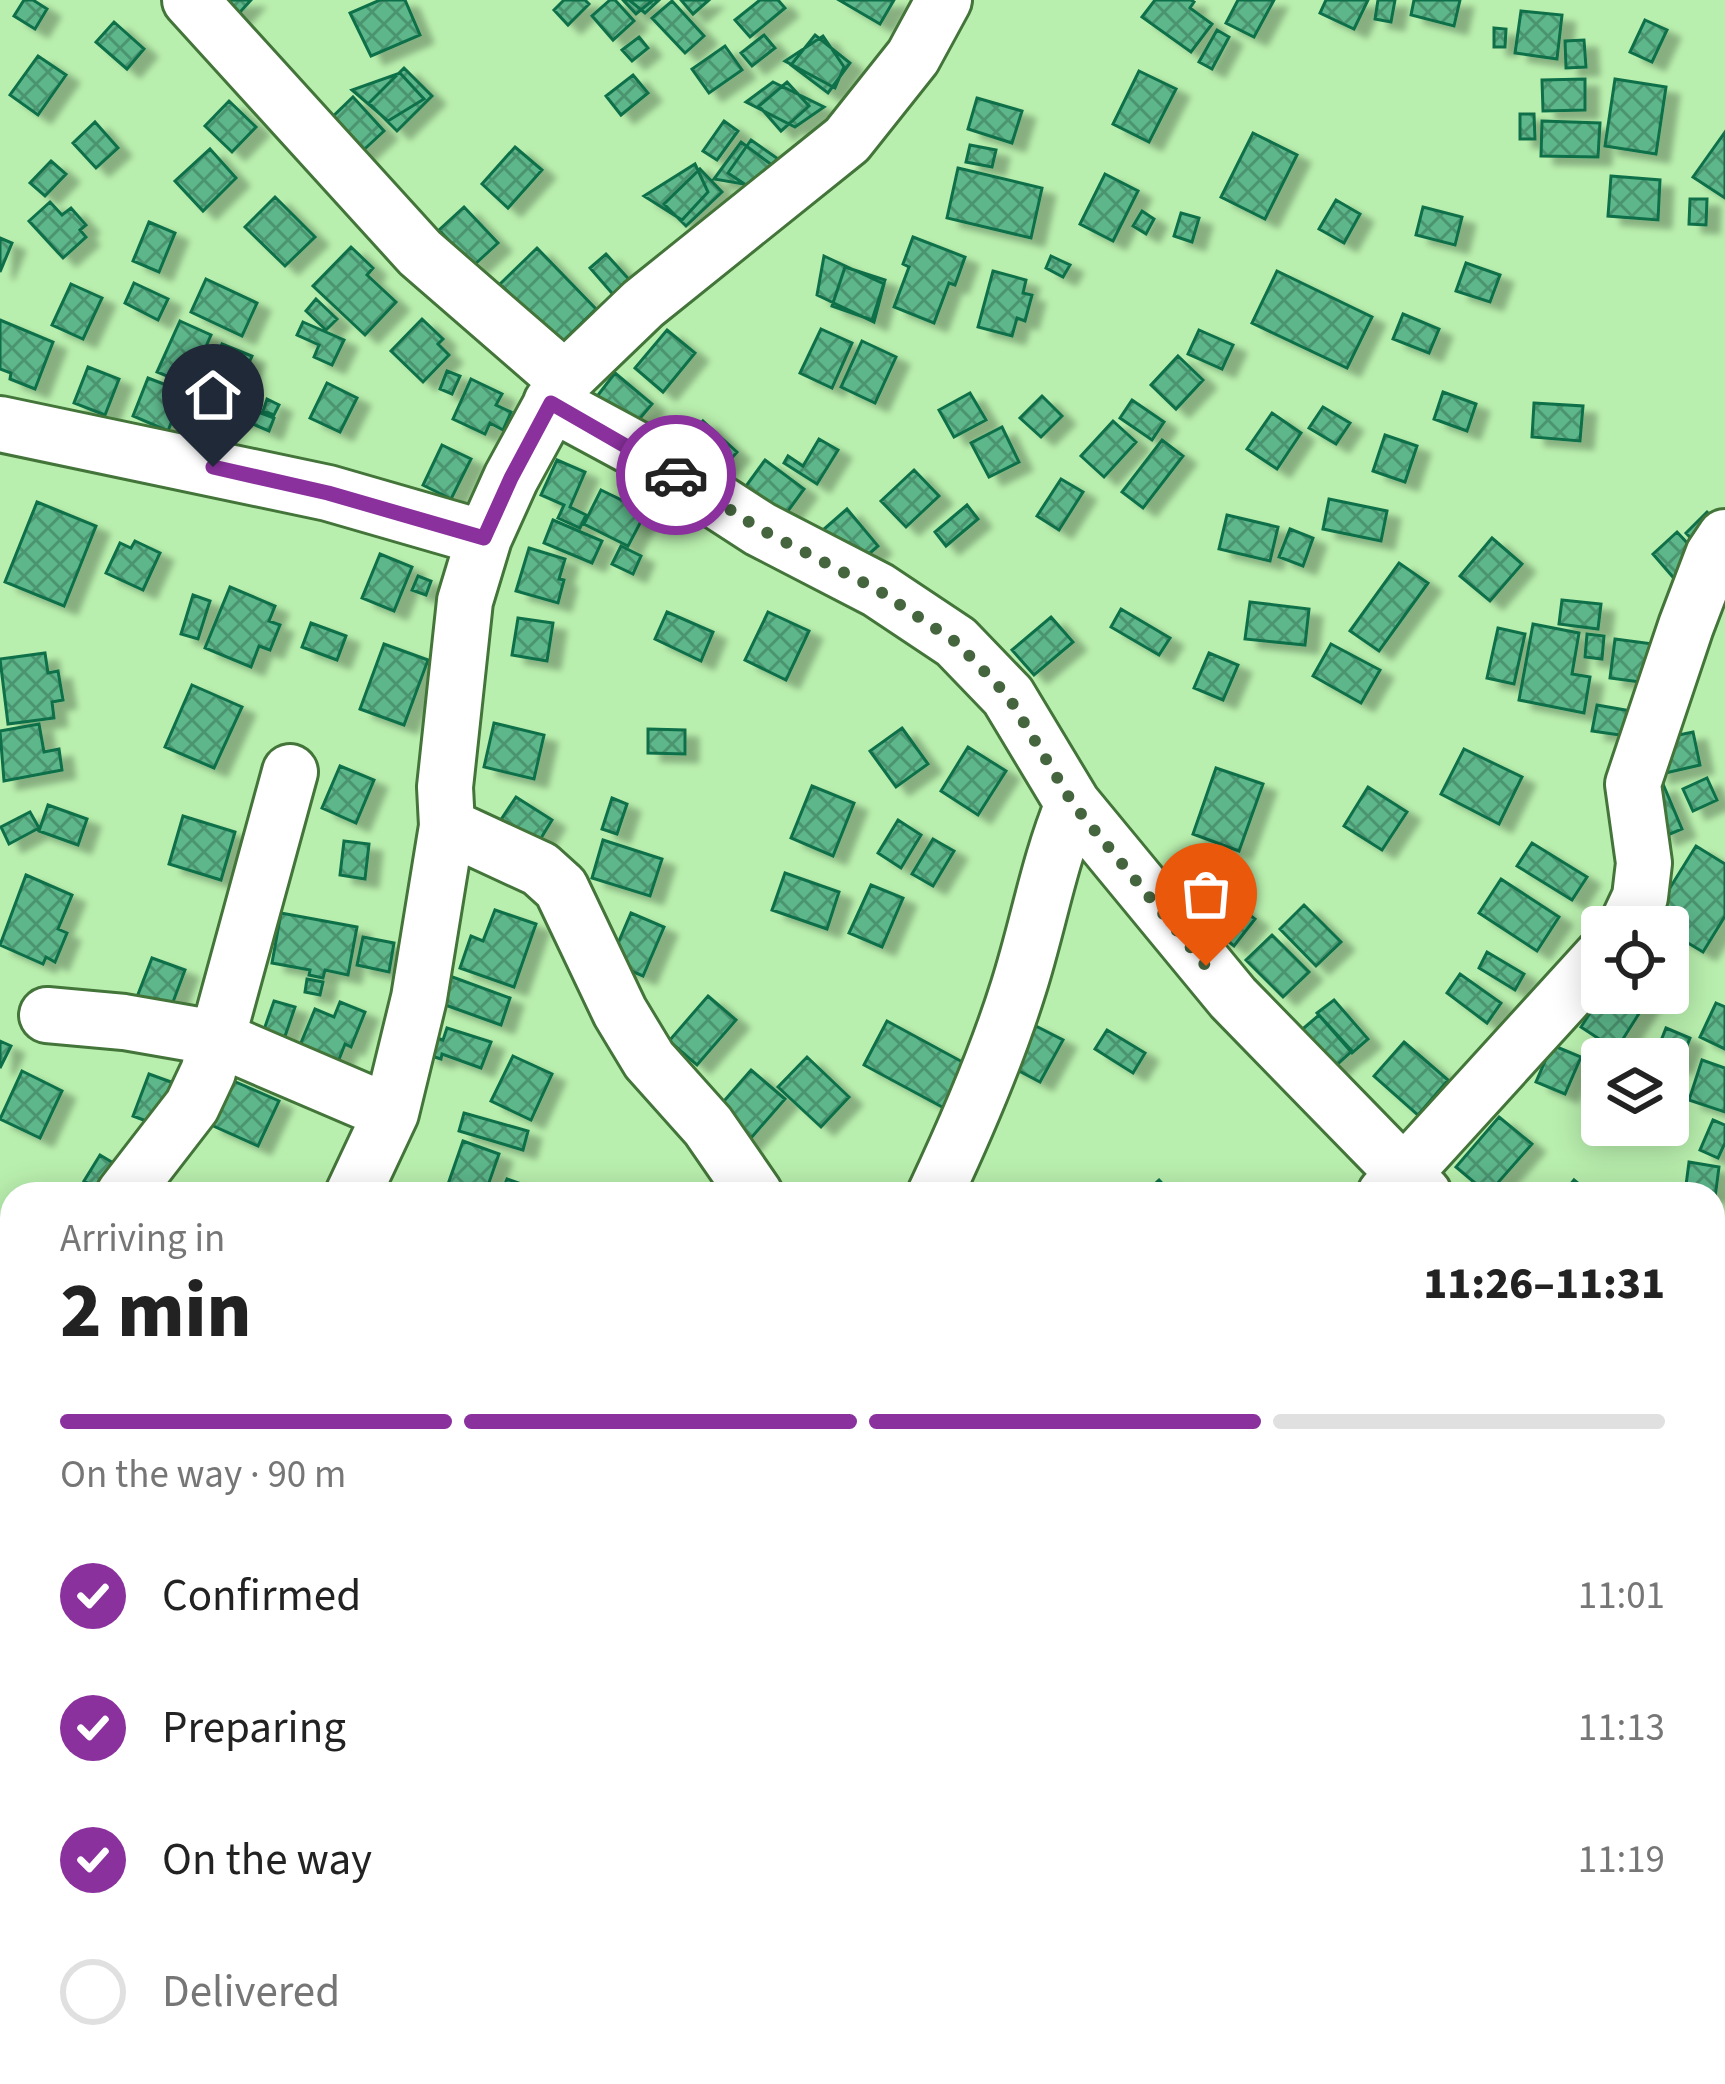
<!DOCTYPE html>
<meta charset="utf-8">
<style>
:root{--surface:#fff;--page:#f6f6f6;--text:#222;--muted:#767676;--line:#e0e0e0;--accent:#8a319d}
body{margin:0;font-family:"Source Sans 3",sans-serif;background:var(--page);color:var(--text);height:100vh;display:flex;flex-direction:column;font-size:45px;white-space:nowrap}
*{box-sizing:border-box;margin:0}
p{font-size:39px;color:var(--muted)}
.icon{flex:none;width:66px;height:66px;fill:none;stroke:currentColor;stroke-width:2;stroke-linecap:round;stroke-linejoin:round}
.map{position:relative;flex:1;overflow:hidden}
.side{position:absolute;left:0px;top:1182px;width:1725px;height:903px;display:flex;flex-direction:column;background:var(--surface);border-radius:36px 36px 0 0;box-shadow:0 6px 30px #0003}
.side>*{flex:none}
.buttons{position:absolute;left:1581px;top:906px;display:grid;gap:24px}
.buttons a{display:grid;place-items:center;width:108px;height:108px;border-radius:12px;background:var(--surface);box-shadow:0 6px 30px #0003;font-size:60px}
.pin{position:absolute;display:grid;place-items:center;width:102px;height:102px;color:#fff;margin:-123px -51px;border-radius:50% 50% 50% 0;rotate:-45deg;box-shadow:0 0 12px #0007}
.pin .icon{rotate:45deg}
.courier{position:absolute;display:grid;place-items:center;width:120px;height:120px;margin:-60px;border:9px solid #8a319d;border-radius:50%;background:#fff;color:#222;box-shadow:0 3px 15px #0007}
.headline em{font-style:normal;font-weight:800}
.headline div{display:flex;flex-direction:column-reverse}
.headline{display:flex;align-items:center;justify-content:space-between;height:204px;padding:0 60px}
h1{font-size:78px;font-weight:800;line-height:90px}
.bar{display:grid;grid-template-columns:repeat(4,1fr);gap:18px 12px;align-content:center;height:144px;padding:0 60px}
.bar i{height:15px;border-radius:9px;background:var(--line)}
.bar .current{background:var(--accent)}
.bar p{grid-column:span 4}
ol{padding:0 60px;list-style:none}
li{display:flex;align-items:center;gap:36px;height:132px}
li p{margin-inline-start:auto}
li .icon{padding:12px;border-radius:50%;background:var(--accent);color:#fff;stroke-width:4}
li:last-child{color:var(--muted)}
li i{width:66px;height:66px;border:6px solid var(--line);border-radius:50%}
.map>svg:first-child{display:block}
.building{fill:url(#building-cross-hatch);stroke:#106f4a;stroke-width:3;filter:url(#shadow)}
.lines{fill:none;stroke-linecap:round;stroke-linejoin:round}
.minor-casing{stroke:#437439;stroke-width:60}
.minor{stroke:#fff;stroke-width:54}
.done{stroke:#45653f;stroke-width:12;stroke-dasharray:0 21.6}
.route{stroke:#8a319d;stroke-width:15}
</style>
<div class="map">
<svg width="1725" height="2084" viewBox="0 0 1725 2084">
<defs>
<pattern id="building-cross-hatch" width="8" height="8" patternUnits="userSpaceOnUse" patternTransform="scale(3)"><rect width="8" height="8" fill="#5db78b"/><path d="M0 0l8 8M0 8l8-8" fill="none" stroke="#4b946f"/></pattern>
<filter id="shadow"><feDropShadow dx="13" dy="8" stdDeviation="3" flood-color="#0004"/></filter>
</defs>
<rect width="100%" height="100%" fill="#b9efae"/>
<!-- building -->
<path class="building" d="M24 0H33L47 9 35 29 14 16Z
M208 0H251L232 21Z
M380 0H405L420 35 371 56 350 13Z
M564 0H585L589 4 568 25 554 10Z
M610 0H615L634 21 613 40 592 16Z
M623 0H653L636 14Z
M629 0H659L645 13Z
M681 0H709L693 14Z
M760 0H778L785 8 750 37 735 20Z
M839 0H894L880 24Z
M1155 0H1191L1194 2 1190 8 1212 24 1191 52 1142 17Z
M1238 0H1274L1254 37 1226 23Z
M1326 0H1368L1354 29 1320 13Z
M1378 0H1395L1391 22 1375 19Z
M1414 0H1460L1454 26 1411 15Z
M672 1 704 36 685 53 652 18Z
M1521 11 1562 15 1557 59 1515 53Z
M1645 20 1667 30 1652 62 1630 52Z
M114 22 144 49 127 69 96 42Z
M1494 28 1506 29 1505 47H1494Z
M1217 30 1229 37 1212 69 1199 62Z
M764 35 775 48 752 66 741 53Z
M815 35 850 63 828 93 791 65Z
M823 36 844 67 835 88 785 61Z
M639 37 648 48 632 61 622 50Z
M1584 40 1586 67 1566 68 1565 41Z
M725 46 742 70 709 93 692 69Z
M38 56 66 75 38 115 10 95Z
M404 68 432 96 397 131 369 103Z
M1139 71 1176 89 1149 142 1113 124Z
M400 73 424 99 388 121 352 90Z
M633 75 648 93 621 115 606 96Z
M1585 79V110L1543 111 1542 80Z
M1615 79 1666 87 1656 154 1605 146Z
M773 82 824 107 795 127 746 102Z
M787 82 809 106 781 131 759 106Z
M353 97 384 131 355 158 324 125Z
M977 98 1022 111 1012 143 968 129Z
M229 101 256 127 232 152 205 126Z
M1520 114H1534L1535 139H1520Z
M724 121 738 131 717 160 703 151Z
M1542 121 1600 123 1598 157 1541 156Z
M95 122 118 148 96 168 73 143Z
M1725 132V198L1693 177Z
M1253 133 1297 155 1265 219 1221 197Z
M751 140 781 161 758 193 728 173Z
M741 142 776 168 755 186 714 179Z
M970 145 996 150 992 167 966 162Z
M515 147 542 170 508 208 482 184Z
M210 149 236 178 203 211 175 181Z
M51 161 66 174 45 196 30 183Z
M695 164 708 192 682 220 644 196Z
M958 168 1042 188 1031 238 947 218Z
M700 169 722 192 686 226 664 204Z
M1105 174 1138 191 1113 241 1080 224Z
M1611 176 1660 180 1658 220 1608 216Z
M275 197 315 237 285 266 245 227Z
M1690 199H1707L1706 225 1689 224Z
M1336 200 1360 214 1344 243 1319 229Z
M50 202 62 215 71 208 86 225 80 230 86 237 63 258 29 221Z
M464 207 498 243 473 266 439 230Z
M1423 207 1462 217 1455 245 1416 235Z
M1142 211 1154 219 1146 234 1133 226Z
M1181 213 1199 218 1192 242 1174 236Z
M149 222 175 233 159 272 133 261Z
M913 237 965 257 955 285 949 283 934 323 894 307 909 267 903 264Z
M0 238 12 243 0 272Z
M351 247 373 268 367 275 396 302 365 335 313 286Z
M537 248 596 309 560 344 500 284Z
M606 254 634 285 618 300 590 268Z
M824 256 884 284 874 322 817 295Z
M1051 256 1070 265 1063 277 1046 268Z
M1466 263 1500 275 1490 302 1456 291Z
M845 267 885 280 872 320 832 306Z
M993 271 1026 280 1023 293 1032 295 1025 321 1017 318 1012 336 978 327Z
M1277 271 1372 317 1347 368 1252 323Z
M206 279 257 303 242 336 191 312Z
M134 283 168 299 158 320 125 303Z
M71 284 102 298 83 339 52 325Z
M316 299 337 319 326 330 306 311Z
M1403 314 1439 329 1429 353 1393 339Z
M422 319 443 339 438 344 449 355 423 382 391 351Z
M0 320 53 342 35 389 10 379 11 373 0 369Z
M180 321 211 335 194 374 201 377 196 388 157 372Z
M303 322 344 340 332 365 314 357 319 345 297 335Z
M821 329 852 343 832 388 800 373Z
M667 330 695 353 663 392 635 368Z
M1199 330 1233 345 1222 369 1188 354Z
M862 341 896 357 875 403 841 387Z
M222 344 252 356 240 384 210 372Z
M1178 356 1203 380 1176 409 1151 385Z
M88 367 119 379 105 415 74 403Z
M447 371 460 376 452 394 440 389Z
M615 373 652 404 632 428 595 399Z
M148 378 177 389 169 407 176 410 168 431 133 416Z
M471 379 502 394 496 405 511 412 503 430 490 423 485 434 453 419Z
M327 383 357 398 340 432 310 418Z
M1443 392 1476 404 1467 431 1434 419Z
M970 393 986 420 954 437 939 410Z
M1042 396 1062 416 1041 437 1020 418Z
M219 397 274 418 269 431 215 408Z
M267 399 279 405 274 415 263 411Z
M1132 400 1164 422 1152 440 1120 418Z
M1534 403 1583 406 1580 441 1532 437Z
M1323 407 1350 423 1336 444 1309 428Z
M1272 413 1301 433 1277 469 1247 449Z
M703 421 737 452 711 481 677 450Z
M1113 421 1136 442 1104 477 1081 456Z
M187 422 223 436 217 452 181 438Z
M1002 427 1019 462 989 477 971 443Z
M1385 435 1417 446 1405 482 1373 471Z
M819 439 838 450 817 484 784 463 788 456 803 466Z
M1162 440 1183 456 1143 508 1122 492Z
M442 445 471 459 451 499 423 485Z
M557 460 585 472 570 507 586 515 580 528 558 518 564 505 541 495Z
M765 460 804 489 780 522 741 493Z
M914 470 939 496 906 527 881 501Z
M1061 479 1083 492 1059 530 1037 516Z
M601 490 646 512 628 546 584 524Z
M1329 499 1387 511 1381 541 1323 529Z
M37 502 96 526 64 606 5 582Z
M967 505 978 519 946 546 935 532Z
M847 509 878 546 854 567 823 530Z
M1707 512 1723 528 1701 549 1686 533Z
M1227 515 1278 527 1270 561 1219 549Z
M553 520 602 541 592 563 544 543Z
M1290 529 1313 538 1303 566 1279 557Z
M1677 532 1704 561 1679 584 1653 554Z
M1492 538 1522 564 1490 601 1460 576Z
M135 541 160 553 143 590 106 573 120 543 131 548Z
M621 546 641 556 633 574 612 564Z
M529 548 565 559 559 579 564 580 558 603 516 591Z
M380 554 412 567 394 611 362 598Z
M1399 563 1428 583 1379 651 1350 631Z
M418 576 431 581 426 595 412 590Z
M230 587 275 606 269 621 280 625 270 650 259 646 251 667 205 648Z
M193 595 210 601 198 639 181 634Z
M1562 600 1601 604 1598 629 1559 624Z
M1250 602 1309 609 1305 645 1245 639Z
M1121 609 1170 638 1159 655 1111 627Z
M667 612 713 632 701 661 655 639Z
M768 612 809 631 786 680 745 660Z
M1051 617 1073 642 1034 675 1012 650Z
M518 618 553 623 547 661 512 655Z
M311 623 346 636 337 660 302 647Z
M1533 624 1579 633 1572 674 1590 677 1584 713 1519 700Z
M1498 628 1525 634 1514 684 1487 678Z
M1587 634 1604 636 1602 659 1585 657Z
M1615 639 1668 646 1663 685 1610 678Z
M384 644 428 660 404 725 360 709Z
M1331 644 1380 670 1361 703 1313 676Z
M45 653 48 673 58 671 63 700 52 702 54 718 8 724 0 659Z
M1209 653 1238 665 1223 700 1194 688Z
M192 685 242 707 214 768 165 747Z
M1597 705 1631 711 1627 736 1592 731Z
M494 723 544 735 534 779 484 767Z
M39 724 44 752 59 749 62 770 4 781 0 731Z
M902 728 928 764 896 787 870 751Z
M648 729 685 730V754L648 753Z
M1693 732 1700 765 1657 775 1650 741Z
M968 747 1006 771 978 815 941 791Z
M1464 749 1522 777 1499 824 1441 794Z
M340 766 374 780 356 823 322 808Z
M1216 768 1263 784 1239 851 1193 834Z
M1707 778 1717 800 1693 811 1683 789Z
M1663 784 1682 829 1663 837 1644 793Z
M812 786 854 803 833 856 791 838Z
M1368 787 1407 812 1382 850 1344 826Z
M516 797 552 820 532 853 494 830Z
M612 798 627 804 617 834 602 829Z
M48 805 87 819 78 845 39 831Z
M30 812 39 828 9 844 1 827Z
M183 816 235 832 221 880 169 864Z
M898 820 921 835 901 868 878 853Z
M933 839 954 851 933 886 912 874Z
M603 840 662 859 650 896 592 878Z
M344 841 369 844 365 879 340 875Z
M1532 843 1587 877 1572 900 1517 866Z
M1696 846 1725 864V916L1703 952 1668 931V927L1650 920Z
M785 873 839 892 827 929 772 910Z
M26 875 72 895 58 929 67 933 55 962 46 957 43 964 0 945Z
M1501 879 1559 917 1537 951 1479 913Z
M871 885 903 898 882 947 849 933Z
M1225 896 1255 919 1234 946 1204 923Z
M1304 905 1341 942 1316 966 1280 929Z
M495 910 536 924 514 987 460 968 471 936 483 941Z
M281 913 357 927 348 975 325 970 323 978 309 975 310 970 272 963Z
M631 913 664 927 643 976 610 962Z
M1272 935 1309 972 1283 997 1246 960Z
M363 937 394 943 389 972 357 965Z
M1487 952 1524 974 1515 990 1479 968Z
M152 958 185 970 170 1010 137 997Z
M1460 974 1501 1003 1487 1023 1447 993Z
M447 975 510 998 501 1025 437 1002Z
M307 979 323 982 320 995 305 992Z
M1603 993H1652L1616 1050 1581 1027Z
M708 996 736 1020 697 1065 669 1041Z
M1334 1000 1368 1039 1352 1053 1317 1013Z
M274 1001 295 1007 281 1048 260 1041Z
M340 1002 365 1012 351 1047 345 1044 330 1083 291 1067 315 1009 334 1017Z
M1716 1003 1725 1007V1049L1700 1037Z
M1319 1015 1352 1051 1331 1070 1298 1033Z
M887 1021 968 1065 944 1108 864 1065Z
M1030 1023 1063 1040 1040 1082 1008 1065Z
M447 1028 491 1042 481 1068 442 1054 441 1059 425 1054 431 1036 443 1040Z
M1666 1028 1690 1038 1679 1066 1655 1056Z
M1107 1030 1145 1053 1133 1073 1095 1049Z
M0 1041 11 1046 0 1068Z
M1404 1042 1448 1080 1418 1115 1374 1076Z
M1552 1045 1581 1057 1565 1094 1536 1082Z
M513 1056 552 1074 531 1120 491 1101Z
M807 1057 849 1097 821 1127 778 1087Z
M1702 1060 1725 1068V1112L1689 1100Z
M751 1070 785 1099 744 1146 711 1116Z
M22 1071 62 1091 40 1138 0 1119Z
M149 1074 182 1086 165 1128 133 1116Z
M229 1079 279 1101 258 1146 209 1124Z
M1602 1079V1115L1586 1105Z
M464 1113 528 1131 523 1150 459 1131Z
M1499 1117 1532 1144 1488 1194 1456 1167Z
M1713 1120 1725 1125V1143L1718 1158 1700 1150Z
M463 1141 499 1154 485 1194 446 1190Z
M100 1155 120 1167 105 1193 84 1181Z
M1689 1162 1719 1167 1715 1198 1713 1194 1685 1193Z
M507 1179 527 1186 525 1194H501Z
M1159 1180 1172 1194H1144Z
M1574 1180 1591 1194H1563Z
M0 1326 12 1336V1374L0 1364Z
M12 1462V1499L0 1489V1477Z
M1714 1608 1725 1614V1637L1713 1630Z
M12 1737V1800L0 1792V1754Z
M1725 1862V1902L1715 1921 1713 1886Z
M1713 1926 1725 1932V1961L1713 1956Z
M83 2073H110L105 2084Z
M222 2073H246L244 2084H219Z
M453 2073H488L491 2081 446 2084 443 2077Z
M770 2073H794L803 2083 780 2084Z
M1097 2073H1140L1145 2084H1102Z
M1210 2073H1227L1244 2083 1204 2084Z
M1397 2073H1436L1435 2084H1396Z
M1454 2073 1496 2084H1451Z
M1519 2073H1551L1550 2084H1517Z
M1606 2073 1628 2078 1626 2084H1600Z"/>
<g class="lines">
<defs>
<path id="minor" d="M190 0 420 253 565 379
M551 403 638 450 760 529 878 590 956 642 1008 696 1073 804 1233 998 1424 1194
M0 424 328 493 484 538
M447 826 540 869 561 888 620 1012 649 1060 708 1126 755 1194
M1626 927 1640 897 1644 863 1633 784 1686 626 1713 555 1725 537
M47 1015 124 1022 216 1038 391 1113
M124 1194 192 1106 208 1072 290 772
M353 1194 391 1113 419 998 447 826 445 787 465 601 484 538 511 478 565 379 643 304 847 140 913 57 944 0
M935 1194C966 1128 996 1059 1018 989 1038 927 1048 864 1073 804
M1385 1194 1602 956
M1713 1441 1725 1448
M0 1604 12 1593
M1713 2009 1725 1998
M1042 2073V2084
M1318 2073 1341 2084
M281 2084 282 2073
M861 2084 875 2073
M1576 2084 1583 2073"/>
</defs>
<!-- minor casing -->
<use href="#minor" class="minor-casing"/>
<!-- minor -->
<use href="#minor" class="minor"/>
</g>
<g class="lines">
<!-- done -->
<path class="done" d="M676 475 760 529 878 590 956 642 1008 696 1073 804 1206 966"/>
<!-- route -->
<path class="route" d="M213 467 328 493 484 538 511 478 551 403 676 475"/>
</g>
</svg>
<div class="buttons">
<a><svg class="icon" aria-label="locate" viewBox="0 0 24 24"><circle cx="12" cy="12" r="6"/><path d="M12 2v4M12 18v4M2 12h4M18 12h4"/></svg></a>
<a><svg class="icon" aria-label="layers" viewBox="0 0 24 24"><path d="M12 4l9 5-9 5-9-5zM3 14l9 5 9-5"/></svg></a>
</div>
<div class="pin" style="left:1206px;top:966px;background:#ea580c"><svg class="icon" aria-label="bag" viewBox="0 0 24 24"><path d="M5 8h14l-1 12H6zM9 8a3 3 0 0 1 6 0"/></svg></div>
<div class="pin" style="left:213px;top:467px;background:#1f2937"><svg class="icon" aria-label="home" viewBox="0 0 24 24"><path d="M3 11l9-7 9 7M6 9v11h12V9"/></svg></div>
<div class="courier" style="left:676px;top:475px"><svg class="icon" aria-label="car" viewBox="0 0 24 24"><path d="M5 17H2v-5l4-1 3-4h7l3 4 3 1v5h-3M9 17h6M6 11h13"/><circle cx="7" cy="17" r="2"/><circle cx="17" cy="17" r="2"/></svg></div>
<section class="side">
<div class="headline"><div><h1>2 min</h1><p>Arriving in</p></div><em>11:26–11:31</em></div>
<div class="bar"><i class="current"></i><i class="current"></i><i class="current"></i><i></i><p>On the way · 90 m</p></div>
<ol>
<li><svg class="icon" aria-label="check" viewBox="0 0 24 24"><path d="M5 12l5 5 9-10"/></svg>Confirmed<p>11:01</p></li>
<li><svg class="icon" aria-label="check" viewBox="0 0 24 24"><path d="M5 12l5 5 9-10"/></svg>Preparing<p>11:13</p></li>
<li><svg class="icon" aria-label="check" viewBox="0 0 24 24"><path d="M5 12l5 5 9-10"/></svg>On the way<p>11:19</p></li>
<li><i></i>Delivered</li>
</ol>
</section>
</div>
